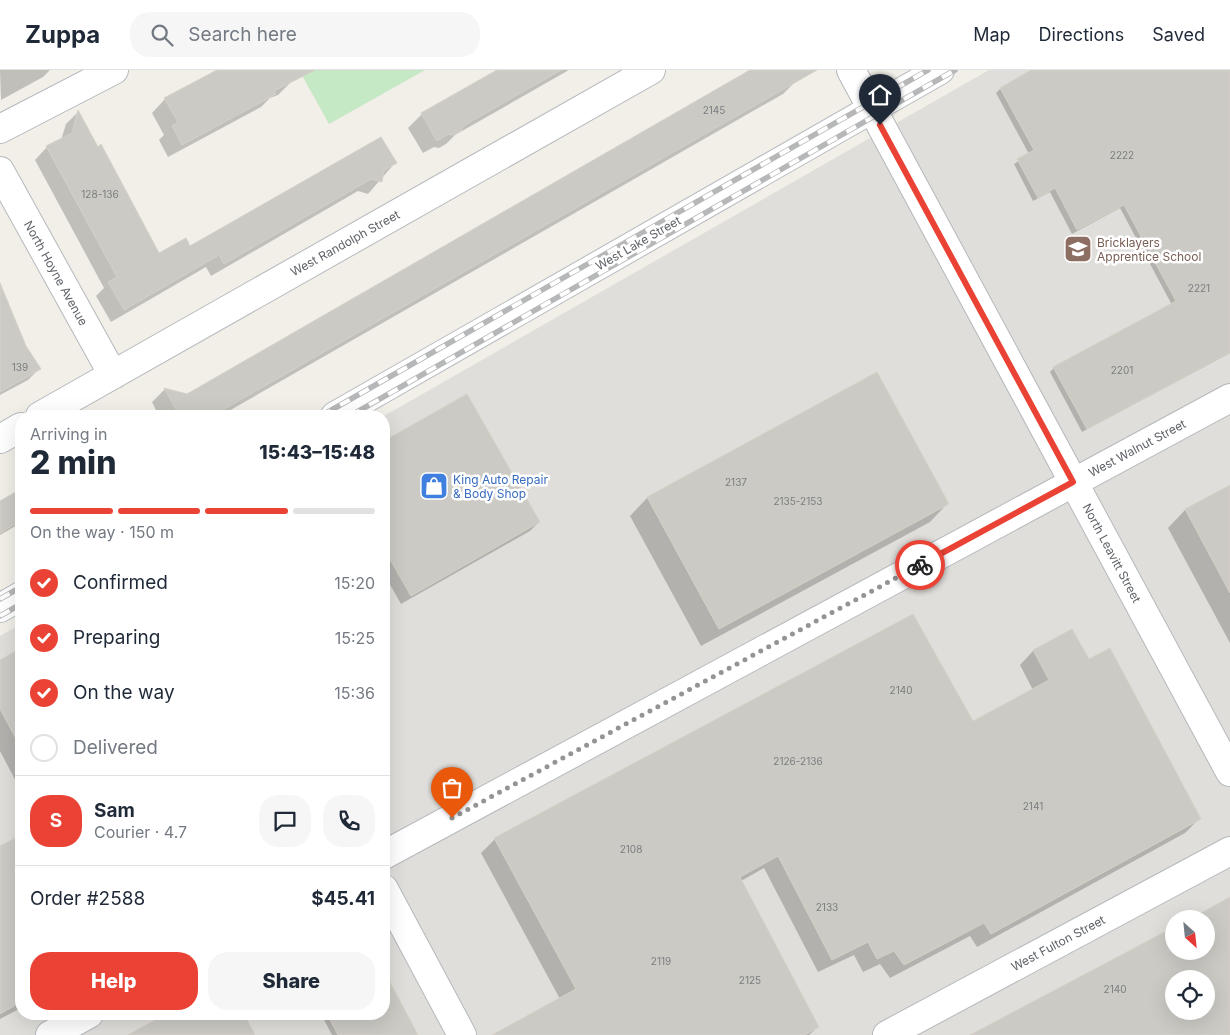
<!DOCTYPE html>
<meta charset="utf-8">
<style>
:root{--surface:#fff;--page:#f6f6f7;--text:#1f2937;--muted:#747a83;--line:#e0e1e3;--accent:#ea4335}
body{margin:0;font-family:Inter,sans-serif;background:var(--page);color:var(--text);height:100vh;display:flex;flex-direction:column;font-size:19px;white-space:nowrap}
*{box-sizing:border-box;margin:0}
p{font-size:16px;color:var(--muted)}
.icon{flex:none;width:28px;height:28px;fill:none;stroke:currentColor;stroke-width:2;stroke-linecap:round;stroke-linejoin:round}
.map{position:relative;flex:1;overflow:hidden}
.drawer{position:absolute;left:15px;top:340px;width:375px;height:610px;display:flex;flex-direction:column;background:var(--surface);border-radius:20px;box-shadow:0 5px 20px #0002}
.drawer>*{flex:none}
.needle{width:32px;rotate:153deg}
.tools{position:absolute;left:1165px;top:840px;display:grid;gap:10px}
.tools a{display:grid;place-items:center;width:50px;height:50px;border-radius:50%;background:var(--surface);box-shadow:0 5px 20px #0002;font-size:25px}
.pin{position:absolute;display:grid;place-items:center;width:42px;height:42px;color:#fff;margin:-51px -21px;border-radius:50% 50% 50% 0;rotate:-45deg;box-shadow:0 0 5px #0007}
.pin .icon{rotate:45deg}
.courier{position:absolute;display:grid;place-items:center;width:50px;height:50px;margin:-25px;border:4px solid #ea4335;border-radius:50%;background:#fff;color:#222;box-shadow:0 1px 6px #0007}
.overview em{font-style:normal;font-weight:800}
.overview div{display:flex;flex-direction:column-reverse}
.overview{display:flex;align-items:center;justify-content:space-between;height:85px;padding:0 15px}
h1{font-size:32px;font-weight:800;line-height:38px}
.bar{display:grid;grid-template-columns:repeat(4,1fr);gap:8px 5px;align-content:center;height:60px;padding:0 15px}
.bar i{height:6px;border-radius:4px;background:var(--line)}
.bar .on{background:var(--accent)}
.bar p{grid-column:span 4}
.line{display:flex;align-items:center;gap:12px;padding:0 15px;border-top:1px solid var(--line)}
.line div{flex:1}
.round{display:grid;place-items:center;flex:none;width:52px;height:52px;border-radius:20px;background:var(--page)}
ol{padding:0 15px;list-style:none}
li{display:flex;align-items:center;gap:15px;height:55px}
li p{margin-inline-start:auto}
li .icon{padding:5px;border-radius:50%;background:var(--accent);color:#fff;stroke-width:4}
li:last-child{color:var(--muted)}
li i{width:28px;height:28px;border:2px solid var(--line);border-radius:50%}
.button{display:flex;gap:10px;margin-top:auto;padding:10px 15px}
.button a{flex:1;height:58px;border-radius:20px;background:var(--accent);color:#fff;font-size:20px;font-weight:800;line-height:58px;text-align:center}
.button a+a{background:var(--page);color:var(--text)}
header{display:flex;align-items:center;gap:30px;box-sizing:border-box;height:70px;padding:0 25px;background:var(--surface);border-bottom:1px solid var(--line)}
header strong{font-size:24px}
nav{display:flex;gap:28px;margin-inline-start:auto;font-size:18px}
.search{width:350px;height:45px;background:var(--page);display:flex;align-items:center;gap:12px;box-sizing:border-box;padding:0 18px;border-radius:20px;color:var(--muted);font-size:19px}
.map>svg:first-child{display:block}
.industrial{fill:#e0deda;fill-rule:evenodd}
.green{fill:#c5e8c5}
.shadow{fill:#0003}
.building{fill:#cccac5;stroke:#d6d1c6;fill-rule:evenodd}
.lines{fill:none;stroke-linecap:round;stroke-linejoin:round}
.minor-casing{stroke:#b5b8bc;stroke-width:30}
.secondary-casing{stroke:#b6babf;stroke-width:30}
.minor{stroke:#fff;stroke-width:28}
.secondary{stroke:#fff;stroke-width:28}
.rail-casing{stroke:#b6b7b8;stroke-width:5.5}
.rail{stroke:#fff;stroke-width:4;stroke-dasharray:11;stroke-linecap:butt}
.done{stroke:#929495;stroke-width:5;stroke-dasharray:0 9}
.route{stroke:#ea4335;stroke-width:6}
.labels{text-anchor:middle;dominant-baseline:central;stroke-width:5;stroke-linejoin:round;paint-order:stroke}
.number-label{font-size:10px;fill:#7a7d7f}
.education-label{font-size:12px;fill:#785e54;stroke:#fff;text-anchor:start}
.street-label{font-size:12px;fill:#5f6368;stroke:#fff}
.shop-label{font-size:12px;fill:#366cbe;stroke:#fff;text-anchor:start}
</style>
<header>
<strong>Zuppa</strong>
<div class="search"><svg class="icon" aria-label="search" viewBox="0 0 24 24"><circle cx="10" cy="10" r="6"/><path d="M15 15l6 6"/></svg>Search here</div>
<nav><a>Map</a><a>Directions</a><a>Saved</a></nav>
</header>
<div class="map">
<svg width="1230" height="965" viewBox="0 0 1230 965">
<rect width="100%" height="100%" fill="#f1efe8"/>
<!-- industrial -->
<path class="industrial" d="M989 0H1230V965H0V566L21 554V944H384V346ZM1174 849H1206V881H1174ZM1174 909H1206V941H1174Z"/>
<!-- green -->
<path class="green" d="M299 0H425L329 54Z"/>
<!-- shadow -->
<path class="shadow" d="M0 0H50L43 7 1 30Z
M220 0H296L292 11 278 25 270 28 261 37 168 87 159 70 164 65 152 43 165 29Z
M500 0H569L455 65 446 74 439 78 434 77 423 83 408 58 422 44Z
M751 0H790L796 11 783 24 220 346H159L152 332 165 319 187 326Z
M1033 0H1230V283L1082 362 1050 302 1054 298 1172 235 1120 138 1072 164 1050 122 1033 131 1014 94 1029 84 996 23 1000 19Z
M78 42 159 185 190 177 395 93 368 124 358 121 211 206 206 197 111 252 96 226 104 218 35 90 47 77 61 70 66 54Z
M0 227 25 276 39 299 28 310 0 325Z
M877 304 947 434 930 452 701 576 630 446 647 428Z
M466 325 539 452 530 461 401 534 384 504V373Z
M1230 417V573L1168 458 1185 440Z
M21 420V453L0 465V432Z
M1072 561 1089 591 1199 749 1185 763 977 877 970 866 890 908 880 894 863 902 854 885 818 902 764 798 741 811 818 957 809 965H501L560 929 481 783 495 769 973 653 1033 620 1020 595 1033 581Z
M21 579V721L0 681V591Z
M21 766V938L0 949V778Z
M384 903 417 965H332L321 944H384Z
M169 944H242L254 965H130Z"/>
<!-- building -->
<path class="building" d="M217 0H315L274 21 276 24 182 75 172 56 178 52 164 28Z
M497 0H561L463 56 461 61 453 65 448 64 437 71 421 43Z
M750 0H817L212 346H180L164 318 187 324Z
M1031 0H1230V282L1087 359 1053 297 1176 231 1124 135 1077 160 1055 118 1038 128 1017 89 1034 80 1000 18Z
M78 40 98 77 101 74 159 183 186 168 190 176 381 67 397 93 384 100 382 112 371 109 224 194 219 185 124 240 108 212 117 207 46 76 72 63Z
M0 213 26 276 41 299 0 322Z
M877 302 949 434 719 559 647 427Z
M467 324 540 452 411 526 384 479V371Z
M1230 415V523L1185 439Z
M21 419V450L0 463V431Z
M913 544 973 651 1049 610 1033 580 1072 559 1089 589 1110 578 1201 749 991 864 984 853 904 895 894 881 877 889 868 872 832 890 778 786 740 807 819 957 805 965H492L576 919 494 768Z
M21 578V678L0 639V590Z
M21 765V932L0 944V776Z
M1230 827V965H970L1174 857V881H1206V849H1190ZM1174 909H1206V941H1174Z
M384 901 418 965H338L327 944H384Z
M166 944H244L255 965H128Z"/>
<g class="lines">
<defs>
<path id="minor" d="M851 0 1230 702
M0 59 114 0
M0 101 113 305
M40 346 651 0
M0 369 21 357
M384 785 1230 328
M384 819 462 965
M50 965 89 944
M887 965 1230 781"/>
<path id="secondary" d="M335 346 940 0
M0 538 21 526"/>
</defs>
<!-- minor casing -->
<use href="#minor" class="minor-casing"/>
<!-- secondary casing -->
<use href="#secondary" class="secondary-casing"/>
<!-- minor -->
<use href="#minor" class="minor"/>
<!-- secondary -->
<use href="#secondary" class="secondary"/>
<defs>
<path id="rail" d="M321 346 928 0
M350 346 955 0
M0 529 21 517
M0 546 21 534"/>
</defs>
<!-- rail casing -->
<use href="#rail" class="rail-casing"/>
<!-- rail -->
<use href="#rail" class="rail"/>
</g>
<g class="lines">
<!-- done -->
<path class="done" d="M452 748 920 495"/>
<!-- route -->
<path class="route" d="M880 55 1073 412 920 495"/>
</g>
<!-- icons -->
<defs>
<symbol id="school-square" viewBox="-11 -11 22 22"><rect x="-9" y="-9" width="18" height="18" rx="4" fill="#8d6e63" stroke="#fff"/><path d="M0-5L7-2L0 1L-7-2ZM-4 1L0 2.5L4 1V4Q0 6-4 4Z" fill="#fff"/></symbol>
<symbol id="shop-square" viewBox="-11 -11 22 22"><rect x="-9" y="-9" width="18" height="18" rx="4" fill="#3f7fe0" stroke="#fff"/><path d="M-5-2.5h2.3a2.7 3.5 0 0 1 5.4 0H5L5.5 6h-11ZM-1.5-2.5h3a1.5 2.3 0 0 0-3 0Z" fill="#fff"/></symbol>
</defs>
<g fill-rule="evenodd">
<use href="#school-square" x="1062" y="163" width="32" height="32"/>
<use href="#shop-square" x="418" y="400" width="32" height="32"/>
</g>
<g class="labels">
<!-- number labels -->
<g class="number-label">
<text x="714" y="40">2145</text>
<text x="1122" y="85">2222</text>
<text x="100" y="124">128-136</text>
<text x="1199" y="218">2221</text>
<text x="20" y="297">139</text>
<text x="1122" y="300">2201</text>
<text x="736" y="412">2137</text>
<text x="798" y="431">2135-2153</text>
<text x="901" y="620">2140</text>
<text x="798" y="691">2126-2136</text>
<text x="1033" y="736">2141</text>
<text x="631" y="779">2108</text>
<text x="827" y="837">2133</text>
<text x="661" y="891">2119</text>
<text x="750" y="910">2125</text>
<text x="1115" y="919">2140</text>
</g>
<!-- education labels -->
<g class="education-label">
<text x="1097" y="172">Bricklayers<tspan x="1097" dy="14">Apprentice School</tspan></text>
</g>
<!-- street labels -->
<g class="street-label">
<text transform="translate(345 173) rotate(-29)">West Randolph Street</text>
<text transform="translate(638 173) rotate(-30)">West Lake Street</text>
<text transform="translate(56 203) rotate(61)">North Hoyne Avenue</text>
<text transform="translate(1137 378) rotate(-28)">West Walnut Street</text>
<text transform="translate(1112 483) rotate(62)">North Leavitt Street</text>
<text transform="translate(1058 873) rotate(-28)">West Fulton Street</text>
</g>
<!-- shop labels -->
<g class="shop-label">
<text x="453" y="409">King Auto Repair<tspan x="453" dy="14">&amp; Body Shop</tspan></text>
</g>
</g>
</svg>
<div class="tools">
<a><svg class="needle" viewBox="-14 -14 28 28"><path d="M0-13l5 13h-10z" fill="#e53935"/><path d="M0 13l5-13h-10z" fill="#747a83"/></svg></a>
<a><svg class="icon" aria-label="locate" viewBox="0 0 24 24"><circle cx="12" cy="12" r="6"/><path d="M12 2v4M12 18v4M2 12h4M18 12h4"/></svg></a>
</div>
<div class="pin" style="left:452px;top:748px;background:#ea580c"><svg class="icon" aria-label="bag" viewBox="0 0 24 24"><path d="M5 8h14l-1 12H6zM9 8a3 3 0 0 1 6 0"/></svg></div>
<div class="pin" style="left:880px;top:55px;background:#1f2937"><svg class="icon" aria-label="home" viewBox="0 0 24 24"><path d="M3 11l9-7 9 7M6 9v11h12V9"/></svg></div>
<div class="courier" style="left:920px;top:495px"><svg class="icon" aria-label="bike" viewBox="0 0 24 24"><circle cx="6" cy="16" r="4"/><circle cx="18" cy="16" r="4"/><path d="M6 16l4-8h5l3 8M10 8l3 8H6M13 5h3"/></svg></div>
<section class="drawer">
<div class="overview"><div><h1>2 min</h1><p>Arriving in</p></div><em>15:43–15:48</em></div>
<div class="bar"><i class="on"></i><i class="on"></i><i class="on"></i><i></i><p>On the way · 150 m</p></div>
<ol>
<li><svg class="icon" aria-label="check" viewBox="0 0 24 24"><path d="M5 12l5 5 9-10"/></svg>Confirmed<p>15:20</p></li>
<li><svg class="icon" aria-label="check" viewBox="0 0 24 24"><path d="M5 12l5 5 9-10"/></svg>Preparing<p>15:25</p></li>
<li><svg class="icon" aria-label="check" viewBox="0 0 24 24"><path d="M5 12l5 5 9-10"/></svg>On the way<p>15:36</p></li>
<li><i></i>Delivered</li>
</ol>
<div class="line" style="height:90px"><b class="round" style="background:var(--accent);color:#fff">S</b><div><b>Sam</b><p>Courier · 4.7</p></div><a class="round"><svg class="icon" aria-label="chat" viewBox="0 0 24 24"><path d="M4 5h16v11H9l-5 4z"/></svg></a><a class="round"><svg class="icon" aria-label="phone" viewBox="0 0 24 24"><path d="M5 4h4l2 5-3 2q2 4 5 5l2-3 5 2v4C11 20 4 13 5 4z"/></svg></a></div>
<div class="line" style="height:65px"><div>Order #2588</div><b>$45.41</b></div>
<div class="button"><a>Help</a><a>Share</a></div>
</section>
</div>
